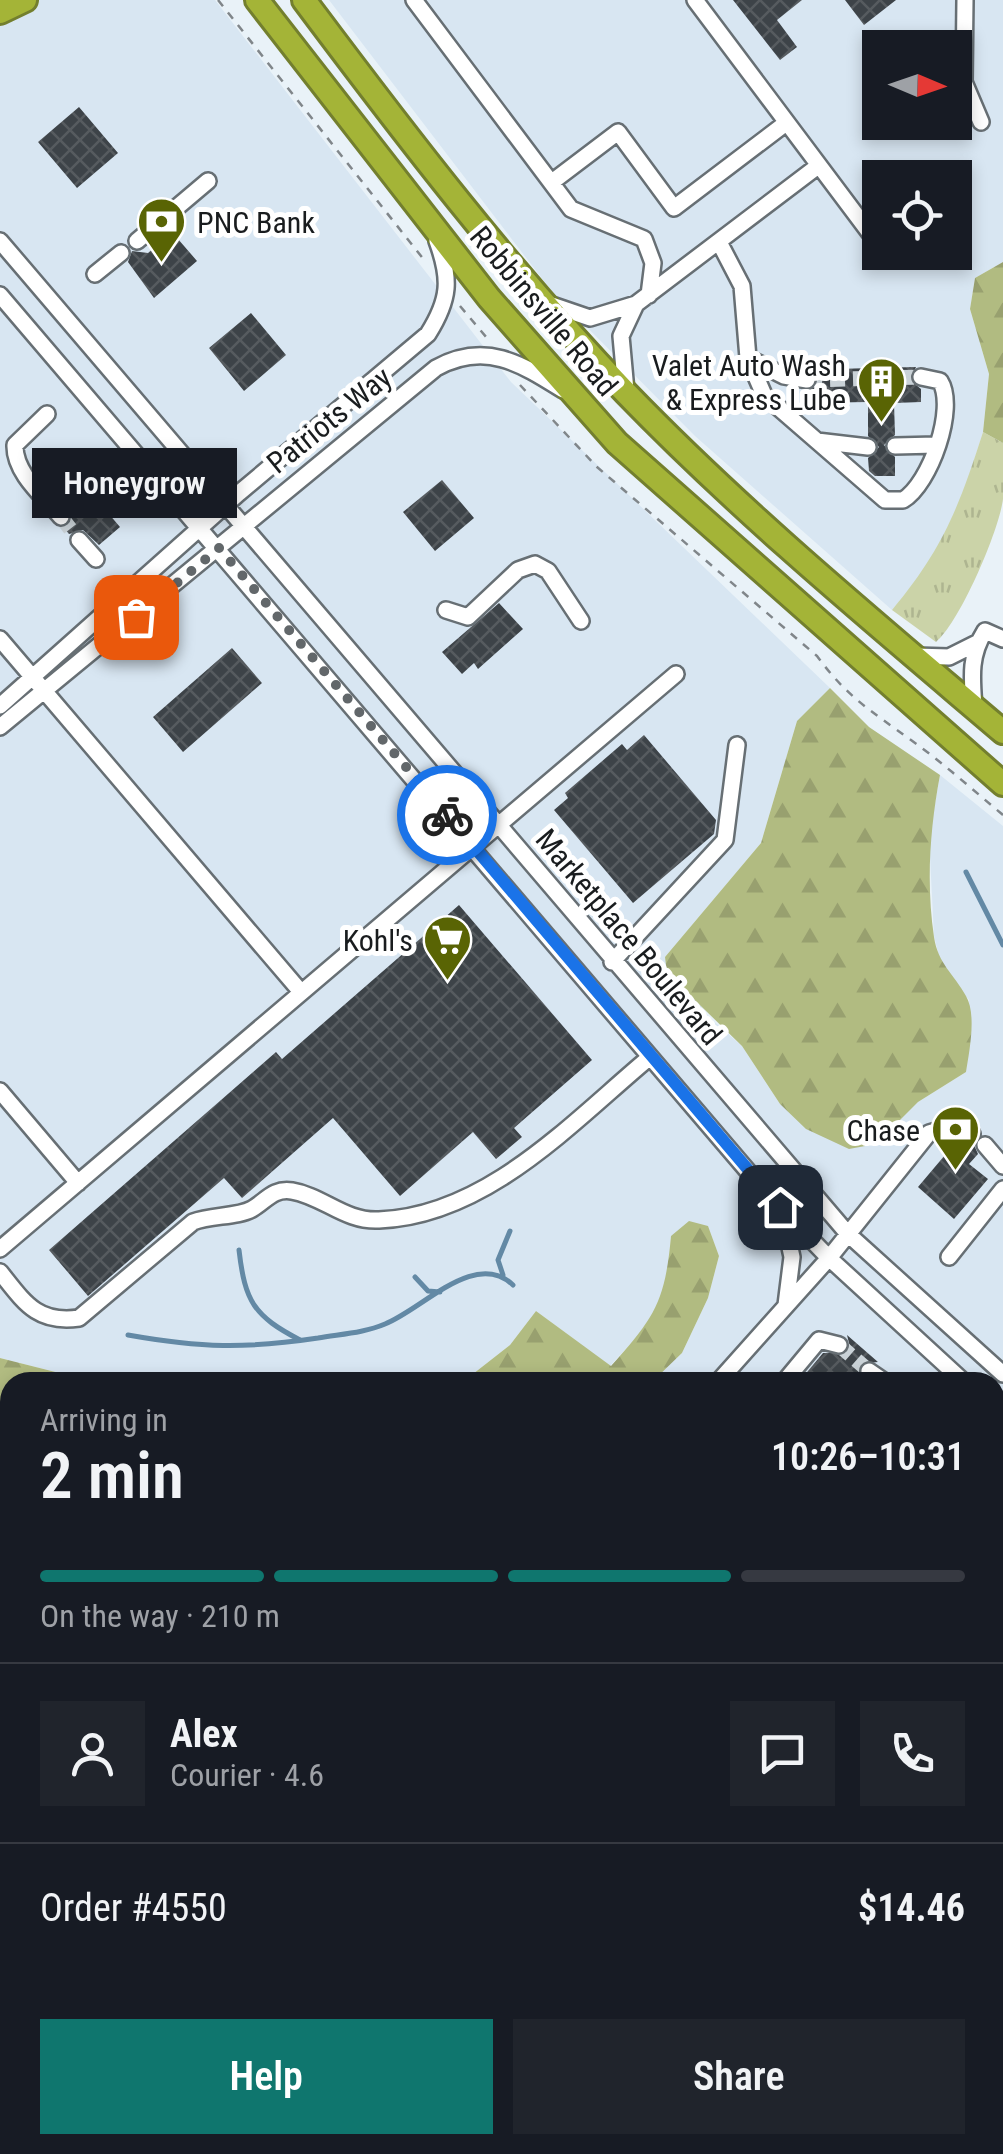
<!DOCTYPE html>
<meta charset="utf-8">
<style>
:root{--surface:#171b24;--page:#20242c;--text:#f1f3f6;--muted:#9ea1a6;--line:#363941;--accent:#0f766e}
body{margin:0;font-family:"Roboto Condensed",sans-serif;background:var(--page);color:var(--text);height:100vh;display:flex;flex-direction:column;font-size:38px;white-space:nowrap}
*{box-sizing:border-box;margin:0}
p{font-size:32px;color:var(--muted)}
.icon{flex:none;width:55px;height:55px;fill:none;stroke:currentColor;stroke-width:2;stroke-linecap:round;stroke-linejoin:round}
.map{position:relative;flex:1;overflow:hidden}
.sheet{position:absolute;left:0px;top:1372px;width:1005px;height:782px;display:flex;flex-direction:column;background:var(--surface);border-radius:30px 30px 0 0;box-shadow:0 5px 15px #0003}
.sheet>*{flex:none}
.needle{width:65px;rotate:92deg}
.controls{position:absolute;left:862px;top:30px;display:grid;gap:20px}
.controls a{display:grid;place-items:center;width:110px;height:110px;border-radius:0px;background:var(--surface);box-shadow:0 5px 15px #0003;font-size:50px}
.pin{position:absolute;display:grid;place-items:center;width:85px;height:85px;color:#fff;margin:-42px;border-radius:20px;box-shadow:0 5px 15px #0006}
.courier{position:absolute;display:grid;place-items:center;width:100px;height:100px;margin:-50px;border:8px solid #1a73e8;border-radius:50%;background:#fff;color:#222;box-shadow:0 2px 12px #0007}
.bubble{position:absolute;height:70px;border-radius:0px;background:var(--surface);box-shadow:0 5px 15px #0003;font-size:32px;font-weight:600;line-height:70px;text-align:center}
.head em{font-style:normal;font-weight:600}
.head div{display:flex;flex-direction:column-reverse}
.head{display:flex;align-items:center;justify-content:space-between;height:170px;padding:0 40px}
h1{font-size:65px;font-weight:600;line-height:75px}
.bar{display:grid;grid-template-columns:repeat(4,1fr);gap:15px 10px;align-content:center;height:120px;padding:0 40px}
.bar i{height:12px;border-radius:8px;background:var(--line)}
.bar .selected{background:var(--accent)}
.bar p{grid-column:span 4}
.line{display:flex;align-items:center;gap:25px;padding:0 40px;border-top:2px solid var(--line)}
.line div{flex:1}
.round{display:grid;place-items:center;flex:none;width:105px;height:105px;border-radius:0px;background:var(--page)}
.primary-button{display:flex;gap:20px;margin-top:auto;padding:20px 40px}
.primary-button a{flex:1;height:115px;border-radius:0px;background:var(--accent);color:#fff;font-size:40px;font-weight:600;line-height:115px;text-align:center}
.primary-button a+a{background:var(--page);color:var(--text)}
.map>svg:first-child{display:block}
.built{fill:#d8e6f2;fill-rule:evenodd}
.grass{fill:url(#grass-tufts)}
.forest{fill:url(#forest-firs)}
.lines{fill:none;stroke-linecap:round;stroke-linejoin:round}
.stream{stroke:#6389a5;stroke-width:5}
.building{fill:url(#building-cross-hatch)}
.minor-tunnel{stroke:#cad2d7;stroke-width:15;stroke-dasharray:15 8;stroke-linecap:butt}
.minor-casing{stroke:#676f74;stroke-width:20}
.highway-casing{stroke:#737f2e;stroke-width:28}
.path{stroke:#80868a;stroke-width:2.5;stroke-dasharray:8 8;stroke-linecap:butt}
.minor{stroke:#fff;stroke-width:15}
.highway{stroke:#a4b437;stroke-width:22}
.done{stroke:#62676a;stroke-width:10;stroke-dasharray:0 18}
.route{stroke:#1a73e8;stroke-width:12}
.labels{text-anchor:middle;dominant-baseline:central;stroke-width:10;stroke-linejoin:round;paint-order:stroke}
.poi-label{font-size:30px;fill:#191c1e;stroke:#fff;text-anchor:end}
.street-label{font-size:30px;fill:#191c1e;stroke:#fff}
</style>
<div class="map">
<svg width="1003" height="2154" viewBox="0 0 1003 2154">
<defs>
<pattern id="grass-tufts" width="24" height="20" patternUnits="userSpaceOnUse" patternTransform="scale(2.5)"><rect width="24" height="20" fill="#cbd3a8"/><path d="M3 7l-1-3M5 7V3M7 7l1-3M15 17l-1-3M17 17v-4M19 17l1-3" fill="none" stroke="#aeb590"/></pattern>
<pattern id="forest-firs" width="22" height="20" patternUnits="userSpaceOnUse" patternTransform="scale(2.5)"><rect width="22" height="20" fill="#b1bb81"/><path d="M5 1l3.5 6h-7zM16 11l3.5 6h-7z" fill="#98a06f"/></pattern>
<pattern id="building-cross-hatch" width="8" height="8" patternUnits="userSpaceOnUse" patternTransform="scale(2.5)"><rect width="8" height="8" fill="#3d4348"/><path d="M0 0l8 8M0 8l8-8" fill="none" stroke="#565b5f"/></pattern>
</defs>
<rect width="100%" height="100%" fill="#e9f2f8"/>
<!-- built -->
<path class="built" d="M0 0H215L511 382 830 688 797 721 761 843 665 957 709 1017 742 1046 780 1104 875 1144 918 1102 966 1072 969 1000 941 965 934 936 929 837 940 775 1003 826V2154H156L153 2145H995V1382H652L682 1353 708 1298 719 1256 708 1227 671 1236 666 1288 646 1327 610 1366 536 1311 510 1345 464 1381 95 1382 0 1358Z
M329 0H1003V262L975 278 970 309 989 374 983 432 956 517 926 569 892 610 695 436 553 293ZM880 48H955V122H880ZM880 178H955V252H880Z"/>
<!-- grass -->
<path class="grass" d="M983 432 1003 443C1003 461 1003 481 1003 499 999 531 960 622 936 642L892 610C943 549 959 507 983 432Z"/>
<!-- forest -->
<path class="forest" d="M1003 262V443L983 432 989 374 970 309 975 278Z
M830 688 869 727 940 775C930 828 926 883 934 937 938 964 954 974 966 996 977 1015 969 1052 966 1072L918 1102 876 1144 849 1149 806 1129 780 1104 742 1046 667 973 665 957 761 843 797 721Z
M689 1221 708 1226 719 1256 708 1298 682 1353 652 1382H423L464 1381 510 1345 536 1311 611 1366C655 1317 665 1302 671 1236Z
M0 1358 95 1382H10V2145H153L156 2154H0Z"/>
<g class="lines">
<!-- stream -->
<path class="stream" d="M966 872 1003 945
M239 1250C245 1302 254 1316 300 1340
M503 1275 498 1260 510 1231
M415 1277 428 1291 440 1292
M128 1335C201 1348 245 1349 318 1338 341 1334 364 1333 385 1324 423 1309 475 1249 513 1285
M0 2112 10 2126
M28 2145 38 2154"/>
</g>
<!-- building -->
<path class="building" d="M733 0H802L777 20 797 47 780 60Z
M845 0H896L864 25Z
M79 107 118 153 77 188 38 142Z
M172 232 197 261 154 298 128 262 132 251 148 253Z
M251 313 286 355 244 391 209 348Z
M833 362V369L916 367 910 380 921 389V402L894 403 895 435 884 445 895 457V476H875L869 471 868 458 879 447 868 436V402L808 403V391L818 381 807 363Z
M73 472 120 527 99 545 83 530 69 534 64 528 72 514 52 490Z
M442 480 474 518 435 551 403 512Z
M499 603 523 629 478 669 474 663 462 674 442 652Z
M232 648 262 683 183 752 153 717Z
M644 735 716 820 714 834 633 903 554 810 568 798 565 793 622 744 627 750Z
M459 905 592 1060 514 1128 522 1137 496 1159 473 1132 400 1196 333 1118 242 1198 224 1178 88 1296 49 1250 276 1052 282 1059Z
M965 1143 974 1145 978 1154 969 1164 988 1179 954 1219 918 1187 950 1149 956 1153Z
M847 1335 878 1362 860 1364 861 1382H809L803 1377 823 1353H846L850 1347Z"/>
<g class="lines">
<!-- minor-tunnel -->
<path class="minor-tunnel" d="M807 380 921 377
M61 517 79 540
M839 1345 869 1371"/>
<defs>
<path id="minor" d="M414 0 571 209 644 239 653 263 649 295
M695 0 875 240
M965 0 964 82 981 122
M552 182 618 132 674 208 786 123
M0 241 848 1234 1003 1374
M137 241 208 181
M719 242 742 286 748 358 764 395 885 500H903C930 484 957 408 940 381L921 377
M95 274 121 253
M0 295 769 1196 829 1258 964 1382
M549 304 590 318 636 304 818 166
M748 358 784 376 807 380
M626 391 621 336 636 304
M47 414 15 445C14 473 44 497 61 517
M817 441 868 447
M895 446 936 445
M79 540 96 559
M446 610 468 617 518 570 535 564 548 571 581 621
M0 639 301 992
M915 656 949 657 977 643
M0 706 239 493 428 334C450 299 451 279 437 241
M974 707C972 679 969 656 985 631L1003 639
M0 727 436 368C485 341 520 363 563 390
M612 962 725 840 737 745
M0 1091 78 1183
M985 1145 1003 1166
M783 1215 792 1257 786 1305
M0 1249 676 674
M949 1257 1003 1189
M0 1272C24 1302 37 1324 79 1318L193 1222C211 1215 238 1217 252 1209 266 1201 273 1188 292 1191 323 1196 345 1222 379 1220 487 1216 572 1122 650 1057
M869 1371 885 1382
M718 1382 829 1258 929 1133 956 1125 972 1134
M784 1382 819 1340 839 1345
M995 1408 1003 1415
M995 1474 1003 1464
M995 1545 1003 1535
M995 1650 1003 1657
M995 2067H1003
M233 2145 238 2154
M593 2145 600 2154"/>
<path id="highway" d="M257 0 489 298 617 443 1003 784
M304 0C405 135 509 271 626 393 743 514 875 623 1003 732
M0 12 25 0"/>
</defs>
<!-- minor casing -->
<use href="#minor" class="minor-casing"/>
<!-- highway casing -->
<use href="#highway" class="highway-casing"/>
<!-- path -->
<path class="path" d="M218 0 425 261
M460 306 487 338
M520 385 597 467 817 656C847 697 871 711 911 740 943 763 973 790 1003 815"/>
<!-- minor -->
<use href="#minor" class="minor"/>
<!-- highway -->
<use href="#highway" class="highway"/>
</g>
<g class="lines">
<!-- done -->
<path class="done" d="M136 617 219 548 447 815"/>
<!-- route -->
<path class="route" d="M447 815 780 1207"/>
</g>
<!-- icons -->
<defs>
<symbol id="bank-pin" viewBox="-11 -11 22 30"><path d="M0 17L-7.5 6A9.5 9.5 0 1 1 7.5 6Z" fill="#596404" stroke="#fff"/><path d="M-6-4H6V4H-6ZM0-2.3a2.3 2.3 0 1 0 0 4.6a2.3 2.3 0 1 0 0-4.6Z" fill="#fff"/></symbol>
<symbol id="building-pin" viewBox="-11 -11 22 30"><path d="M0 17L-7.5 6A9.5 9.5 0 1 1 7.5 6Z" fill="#596404" stroke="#fff"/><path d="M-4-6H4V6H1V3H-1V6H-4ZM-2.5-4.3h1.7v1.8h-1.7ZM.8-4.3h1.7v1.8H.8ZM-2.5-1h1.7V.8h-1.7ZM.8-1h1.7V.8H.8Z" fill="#fff"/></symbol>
<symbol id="supermarket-pin" viewBox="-11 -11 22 30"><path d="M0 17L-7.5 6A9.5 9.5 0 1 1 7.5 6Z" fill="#596404" stroke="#fff"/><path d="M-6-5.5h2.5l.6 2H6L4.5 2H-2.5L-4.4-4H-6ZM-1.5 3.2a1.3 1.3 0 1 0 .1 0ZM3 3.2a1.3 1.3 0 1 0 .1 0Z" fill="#fff"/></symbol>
</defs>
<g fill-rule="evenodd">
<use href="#bank-pin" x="134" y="194" width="55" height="75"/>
<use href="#building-pin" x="854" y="354" width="55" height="75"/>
<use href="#supermarket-pin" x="420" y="912" width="55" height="75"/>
<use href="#bank-pin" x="928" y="1102" width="55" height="75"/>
</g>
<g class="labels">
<!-- poi labels -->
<g class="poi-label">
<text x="197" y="222" text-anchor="start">PNC Bank</text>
<text x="846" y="365">Valet Auto Wash<tspan x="846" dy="34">&amp; Express Lube</tspan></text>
<text x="413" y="940">Kohl's</text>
<text x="920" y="1130">Chase</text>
</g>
<!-- street labels -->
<g class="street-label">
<text transform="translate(544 311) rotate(50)">Robbinsville Road</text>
<text transform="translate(329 420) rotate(-39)">Patriots Way</text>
<text transform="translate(629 937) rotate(50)">Marketplace Boulevard</text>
</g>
</g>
</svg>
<div class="controls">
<a><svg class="needle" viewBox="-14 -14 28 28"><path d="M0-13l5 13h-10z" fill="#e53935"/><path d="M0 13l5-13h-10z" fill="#9ea1a6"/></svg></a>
<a><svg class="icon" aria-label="locate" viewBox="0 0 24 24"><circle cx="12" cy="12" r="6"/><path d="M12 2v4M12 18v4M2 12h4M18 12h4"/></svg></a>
</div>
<div class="pin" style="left:136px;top:617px;background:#ea580c"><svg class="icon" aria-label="bag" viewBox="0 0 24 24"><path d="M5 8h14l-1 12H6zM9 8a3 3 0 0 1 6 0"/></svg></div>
<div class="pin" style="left:780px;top:1207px;background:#1f2937"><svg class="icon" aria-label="home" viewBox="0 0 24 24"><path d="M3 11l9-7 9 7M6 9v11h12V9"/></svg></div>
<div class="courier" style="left:447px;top:815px"><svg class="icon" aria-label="bike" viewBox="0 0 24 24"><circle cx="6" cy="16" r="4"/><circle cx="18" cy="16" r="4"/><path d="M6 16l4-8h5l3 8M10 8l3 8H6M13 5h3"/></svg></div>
<div class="bubble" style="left:32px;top:448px;width:205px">Honeygrow</div>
<section class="sheet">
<div class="head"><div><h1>2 min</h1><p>Arriving in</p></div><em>10:26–10:31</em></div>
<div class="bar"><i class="selected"></i><i class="selected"></i><i class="selected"></i><i></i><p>On the way · 210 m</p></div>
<div class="line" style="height:180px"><a class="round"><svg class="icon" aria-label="person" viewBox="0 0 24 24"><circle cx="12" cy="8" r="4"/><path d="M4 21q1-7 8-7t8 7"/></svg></a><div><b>Alex</b><p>Courier · 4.6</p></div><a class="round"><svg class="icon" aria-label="chat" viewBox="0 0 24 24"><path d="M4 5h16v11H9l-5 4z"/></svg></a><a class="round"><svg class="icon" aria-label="phone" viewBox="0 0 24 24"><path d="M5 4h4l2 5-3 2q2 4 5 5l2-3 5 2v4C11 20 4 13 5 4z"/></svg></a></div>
<div class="line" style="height:130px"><div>Order #4550</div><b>$14.46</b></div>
<div class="primary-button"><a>Help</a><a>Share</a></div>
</section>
</div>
